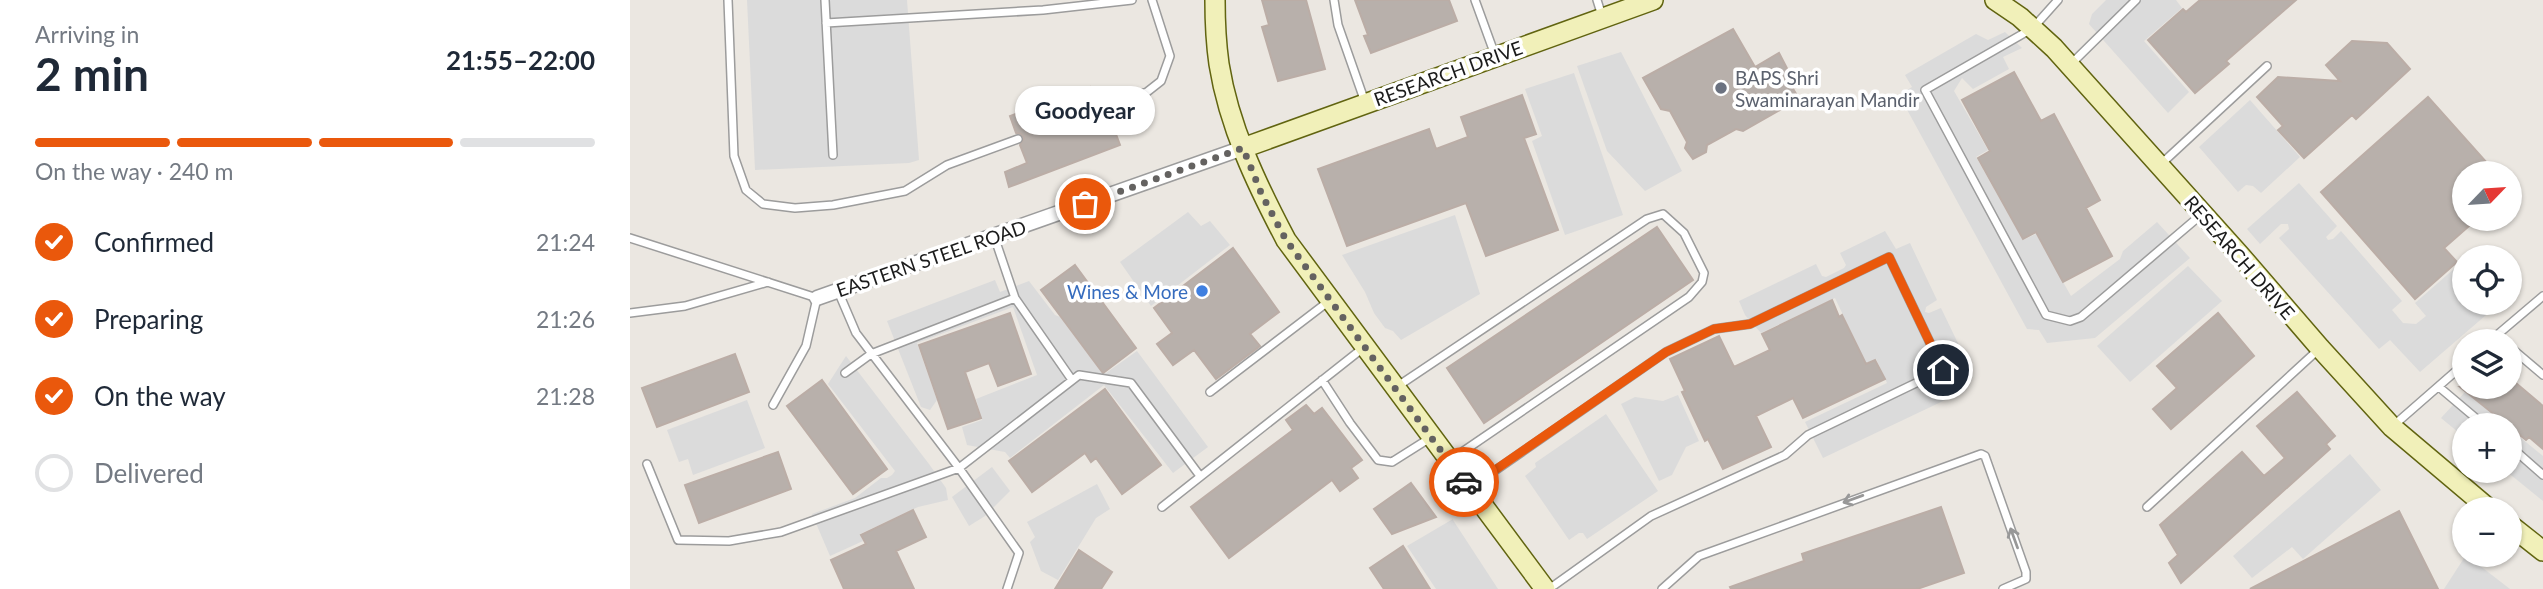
<!DOCTYPE html>
<meta charset="utf-8">
<style>
:root{--surface:#fff;--page:#f2f2f3;--text:#1f2937;--muted:#747a83;--line:#e0e1e3;--accent:#ea580c}
body{margin:0;font-family:Lato,sans-serif;background:var(--page);color:var(--text);height:100vh;display:flex;flex-direction:column;font-size:26px;white-space:nowrap}
*{box-sizing:border-box;margin:0}
p{font-size:23px;color:var(--muted)}
.icon{flex:none;width:38px;height:38px;fill:none;stroke:currentColor;stroke-width:2;stroke-linecap:round;stroke-linejoin:round}
.map{position:relative;flex:1;overflow:hidden}
.drawer{display:flex;flex-direction:column;background:var(--surface);width:630px}
.drawer>*{flex:none}
.needle{width:46px;rotate:65deg}
.fabs{position:absolute;left:1822px;top:161px;display:grid;gap:14px}
.fabs a{display:grid;place-items:center;width:70px;height:70px;border-radius:50%;background:var(--surface);box-shadow:0 2px 5px #0004;font-size:35px}
.pin{position:absolute;display:grid;place-items:center;width:60px;height:60px;color:#fff;margin:-30px;border:4px solid #fff;border-radius:50%;box-shadow:0 2px 7px #0007}
.courier{position:absolute;display:grid;place-items:center;width:70px;height:70px;margin:-35px;border:5px solid #ea580c;border-radius:50%;background:#fff;color:#222;box-shadow:0 2px 9px #0007}
.bubble{position:absolute;height:49px;border-radius:24px;background:var(--surface);box-shadow:0 2px 5px #0004;font-size:23px;font-weight:700;line-height:49px;text-align:center}
.headline em{font-style:normal;font-weight:700}
.headline div{display:flex;flex-direction:column-reverse}
.headline{display:flex;align-items:center;justify-content:space-between;height:119px;padding:0 35px}
h1{font-size:46px;font-weight:700;line-height:52px}
.bar{display:grid;grid-template-columns:repeat(4,1fr);gap:10px 7px;align-content:center;height:84px;padding:0 35px}
.bar i{height:9px;border-radius:5px;background:var(--line)}
.bar .selected{background:var(--accent)}
.bar p{grid-column:span 4}
ol{padding:0 35px;list-style:none}
li{display:flex;align-items:center;gap:21px;height:77px}
li p{margin-inline-start:auto}
li .icon{padding:7px;border-radius:50%;background:var(--accent);color:#fff;stroke-width:4}
li:last-child{color:var(--muted)}
li i{width:38px;height:38px;border:4px solid var(--line);border-radius:50%}
main{display:flex;flex:1;min-height:0}
.map>svg:first-child{display:block}
.parking{fill:#dbdbdb}
.building{fill:#b8b0ab;stroke:#bbada6;stroke-width:2}
.lines{fill:none;stroke-linecap:round;stroke-linejoin:round}
.lane-casing{stroke:#9c9c9c;stroke-width:10}
.street-casing{stroke:#9c9c9c;stroke-width:17}
.secondary-casing{stroke:#616410;stroke-width:22}
.lane{stroke:#fff;stroke-width:7}
.street{stroke:#fff;stroke-width:14}
.secondary{stroke:#f1f0b9;stroke-width:19}
.oneway{stroke:#989898}
.done{stroke:#646260;stroke-width:7;stroke-dasharray:0 12.6}
.route{stroke:#ea580c;stroke-width:9}
.worship-dot{fill:#6b7280;stroke:#fff;stroke-width:2.5}
.shop-dot{fill:#3f7fe0;stroke:#fff;stroke-width:2.5}
.labels{text-anchor:middle;dominant-baseline:central;stroke-width:7;stroke-linejoin:round;paint-order:stroke}
.street-label{font-size:19px;fill:#1b1b1b;stroke:#fff}
.worship-label{font-size:19px;fill:#5b616d;stroke:#fff;text-anchor:start}
.shop-label{font-size:19px;fill:#366cbe;stroke:#fff;text-anchor:end}
</style>
<main>
<section class="drawer">
<div class="headline"><div><h1>2 min</h1><p>Arriving in</p></div><em>21:55–22:00</em></div>
<div class="bar"><i class="selected"></i><i class="selected"></i><i class="selected"></i><i></i><p>On the way · 240 m</p></div>
<ol>
<li><svg class="icon" aria-label="check" viewBox="0 0 24 24"><path d="M5 12l5 5 9-10"/></svg>Confirmed<p>21:24</p></li>
<li><svg class="icon" aria-label="check" viewBox="0 0 24 24"><path d="M5 12l5 5 9-10"/></svg>Preparing<p>21:26</p></li>
<li><svg class="icon" aria-label="check" viewBox="0 0 24 24"><path d="M5 12l5 5 9-10"/></svg>On the way<p>21:28</p></li>
<li><i></i>Delivered</li>
</ol>
</section>
<div class="map">
<svg width="1913" height="589" viewBox="0 0 1913 589">
<rect width="100%" height="100%" fill="#ebe7e1"/>
<!-- parking -->
<path class="parking" d="M117 0H277L289 160 279 163 125 170Z
M1476 0H1546L1552 8 1514 41 1559 92 1538 113 1459 24 1462 14Z
M1375 32 1392 48 1373 57 1379 69 1343 89 1332 78 1324 91 1358 150 1346 157 1393 240 1406 234 1441 296 1490 259 1493 251 1527 222 1560 258 1465 338 1417 343 1409 330 1397 329 1269 95 1282 87 1275 75 1346 34 1358 40Z
M991 52 1052 171 1015 191 977 151 947 66Z
M944 73 993 215 935 235 902 141 912 136 895 89Z
M1620 100 1670 157 1631 193 1623 186 1616 185 1608 192 1569 147Z
M1669 183 1707 226 1696 237 1698 240 1703 239 1711 231 1772 301 1762 310 1773 323 1786 324 1796 316 1785 303 1833 261 1834 303H1870L1790 372 1760 340 1749 349 1649 238 1659 229 1658 224H1651L1630 244 1617 229Z
M558 212 571 226 580 221 600 245 521 306 490 262Z
M825 215 850 294 771 340 763 331 755 328 744 313 735 292 712 255Z
M1255 231 1266 249 1280 243 1307 300 1296 307 1295 312 1299 313 1311 308 1339 366 1324 372 1323 376 1330 393 1193 458 1175 422 1257 383 1246 359 1236 363 1205 298 1131 333 1115 315 1109 301 1186 264 1192 276 1196 277 1214 268 1216 265 1210 253Z
M1558 266 1592 301 1500 382 1467 346Z
M365 280 370 292 399 281 425 315 430 317 472 373H476L507 351 578 447 543 473 474 385 380 458 375 452 337 445 332 427 352 420 346 399 407 375 383 307 287 343 307 400 300 410 291 407 257 321Z
M216 356 299 464 316 488 318 500 288 507 230 534 233 541 200 556 182 514 225 498 251 478H257L262 475 265 471 198 384Z
M1835 392 1876 425H1834V437L1811 418Z
M1048 395 1069 441 1056 447 1042 475 1029 481 991 404 1005 397 1033 401Z
M117 400 135 448 63 475 58 459 49 462 37 430Z
M976 414 1028 491 957 539 953 533H949L939 540 895 476 906 467 905 463Z
M1880 429 1913 456V501L1876 471H1880Z
M1720 454 1751 490 1673 559 1662 547 1622 578 1603 556Z
M362 467 380 491 355 516 339 526 322 497Z
M467 484 480 509 466 518 428 580 411 571 400 542 405 537 397 522Z
M823 519V520L868 589H806L777 546Z
M1836 555 1880 589H1814Z"/>
<!-- building -->
<path class="building" d="M632 0H676L695 69 648 81 632 27 639 25Z
M725 0H819L827 21 741 53 734 36 738 35Z
M1570 0H1666L1596 61 1599 64 1565 93 1518 40 1553 9 1556 12Z
M1103 29 1125 67 1149 53 1162 78 1158 80 1169 99 1113 131 1106 129 1077 145 1076 152 1063 159 1055 148 1057 142 1040 111 1031 109 1013 78Z
M1722 41 1757 43 1780 69 1726 119 1722 115 1674 158 1648 130 1653 126 1627 97 1648 77 1710 81 1696 65Z
M1384 72 1411 121 1424 114 1470 200 1456 208 1482 256 1433 282 1406 232 1393 239 1348 158 1360 151 1332 100Z
M460 87 467 104 463 108 464 113 471 116 477 132 484 129 490 145 379 187 375 172 397 163 390 145 394 138 391 134 386 133 380 116Z
M892 95 906 134 894 138 928 230 856 256 836 203 717 246 688 169 799 129 806 149 838 137 831 117Z
M1798 97 1866 173H1834V219H1847L1814 248 1827 262 1785 299 1691 192Z
M1027 227 1063 280 854 423 817 368Z
M603 248 649 312 620 334 630 346 586 379 564 350 543 365 527 344 542 333 524 308Z
M445 265 506 348 473 373 411 290Z
M1202 300 1209 317 1212 315 1236 364 1245 360 1255 379 1173 418 1163 398 1126 416 1141 447 1093 469 1078 439 1075 441 1052 392 1055 391 1040 359 1089 336 1104 367 1140 350 1132 334Z
M380 313 401 374 368 386 359 363 335 372 351 418 318 429 289 345Z
M1588 313 1624 356 1541 429 1523 409 1547 388 1527 366Z
M105 354 119 392 27 427 12 388Z
M1880 378 1913 406V449L1899 437 1896 440 1830 387H1880Z
M192 380 257 469 223 494 157 406Z
M475 389 531 465 492 494 466 458 461 462 455 453 402 492 379 461Z
M1667 392 1705 436 1696 444 1700 449 1551 583 1539 563 1548 555 1530 525 1612 452 1634 476 1655 458 1627 426Z
M676 405 684 414 692 408 732 460 721 468 728 478 710 491 702 480 599 558 561 507 663 430 656 420Z
M148 452 161 489 69 523 55 485Z
M781 483 806 517 762 534 744 509Z
M1311 507 1334 573 1287 589H1101L1100 587 1174 561 1172 554Z
M283 510 296 537 266 551 284 589H214L201 560 236 544 231 535Z
M1769 511 1808 589H1620Z
M773 546 800 589H754L740 568Z
M449 550 482 572 471 589H425Z"/>
<g class="lines">
<defs>
<path id="lane" d="M98 0 104 156 116 190 133 204 165 208 203 205 275 191 317 165 388 139
M195 0 203 155
M704 0 708 25 735 102
M845 0 865 55
M967 0 972 16
M1428 0 1403 28 1295 90 1416 315 1440 321 1451 317 1572 214
M196 23 413 10 502 0
M1440 65 1506 0
M469 110 517 92 531 81 540 56 522 0
M1530 165 1637 66
M364 236 385 298 442 380
M0 238 187 298 176 346 143 405
M208 291 226 333 329 468 389 553 377 589
M0 313 55 306 138 282
M1860 341 1913 296
M1880 347 1913 375
M215 373 241 354 385 298
M692 380 720 423 748 460 762 462 800 438
M768 386 1017 219 1033 214 1054 233 1074 273 1072 282 1059 297 822 459
M1809 387 1854 425
M580 392 699 301
M1763 426 1834 364
M1880 446 1913 475
M17 464 48 540 99 541 151 532 329 468 449 375 501 383 570 476
M840 488 1036 352 1084 329 1120 324 1259 257 1313 370 1178 435 1155 455 1021 516 919 589
M532 507 733 348
M1517 507 1689 349
M1032 589 1069 556 1351 454 1355 456 1396 572V579L1373 589"/>
<path id="street" d="M187 298 613 148"/>
<path id="secondary" d="M585 0C585 22 586 43 589 64 599 127 627 185 656 240L915 589
M1365 0 1390 17 1424 48 1609 254 1690 348 1762 427 1859 509
M613 148 1023 0
M1880 525 1913 551"/>
</defs>
<!-- lane casing -->
<use href="#lane" class="lane-casing"/>
<!-- street casing -->
<use href="#street" class="street-casing"/>
<!-- secondary casing -->
<use href="#secondary" class="secondary-casing"/>
<!-- lane -->
<use href="#lane" class="lane"/>
<!-- street -->
<use href="#street" class="street"/>
<!-- secondary -->
<use href="#secondary" class="secondary"/>
</g>
<!-- one-way arrows -->
<defs><path id="oneway-shaft" d="M-6 0H5M1.5-3L5.5 0L1.5 3" fill="none" stroke-width="1.6" stroke-linecap="round" stroke-linejoin="round" transform="scale(1.75)"/></defs>
<g class="oneway">
<use href="#oneway-shaft" transform="translate(1223 499) rotate(160)"/>
<use href="#oneway-shaft" transform="translate(1384 538) rotate(-110)"/>
</g>
<g class="lines">
<!-- done -->
<path class="done" d="M455 204 613 148 632 195 656 240 834 482"/>
<!-- route -->
<path class="route" d="M834 482 839 488 1036 352 1084 329 1120 324 1259 257 1313 370"/>
</g>
<!-- markers -->
<circle class="worship-dot" cx="1091" cy="88" r="7"/>
<circle class="shop-dot" cx="572" cy="291" r="7"/>
<g class="labels">
<!-- street labels -->
<g class="street-label">
<text transform="translate(818 73) rotate(-20)">RESEARCH DRIVE</text>
<text transform="translate(1610 257) rotate(49)">RESEARCH DRIVE</text>
<text transform="translate(301 258) rotate(-19)">EASTERN STEEL ROAD</text>
</g>
<!-- worship labels -->
<g class="worship-label">
<text x="1105" y="77">BAPS Shri<tspan x="1105" dy="22">Swaminarayan Mandir</tspan></text>
</g>
<!-- shop labels -->
<g class="shop-label">
<text x="558" y="291">Wines &amp; More</text>
</g>
</g>
</svg>
<div class="fabs">
<a><svg class="needle" viewBox="-14 -14 28 28"><path d="M0-13l5 13h-10z" fill="#e53935"/><path d="M0 13l5-13h-10z" fill="#747a83"/></svg></a>
<a><svg class="icon" aria-label="locate" viewBox="0 0 24 24"><circle cx="12" cy="12" r="6"/><path d="M12 2v4M12 18v4M2 12h4M18 12h4"/></svg></a>
<a><svg class="icon" aria-label="layers" viewBox="0 0 24 24"><path d="M12 4l9 5-9 5-9-5zM3 14l9 5 9-5"/></svg></a>
<a>+</a>
<a>−</a>
</div>
<div class="pin" style="left:455px;top:204px;background:#ea580c"><svg class="icon" aria-label="bag" viewBox="0 0 24 24"><path d="M5 8h14l-1 12H6zM9 8a3 3 0 0 1 6 0"/></svg></div>
<div class="pin" style="left:1313px;top:370px;background:#1f2937"><svg class="icon" aria-label="home" viewBox="0 0 24 24"><path d="M3 11l9-7 9 7M6 9v11h12V9"/></svg></div>
<div class="courier" style="left:834px;top:482px"><svg class="icon" aria-label="car" viewBox="0 0 24 24"><path d="M5 17H2v-5l4-1 3-4h7l3 4 3 1v5h-3M9 17h6M6 11h13"/><circle cx="7" cy="17" r="2"/><circle cx="17" cy="17" r="2"/></svg></div>
<div class="bubble" style="left:385px;top:86px;width:140px">Goodyear</div>
</div>
</main>
